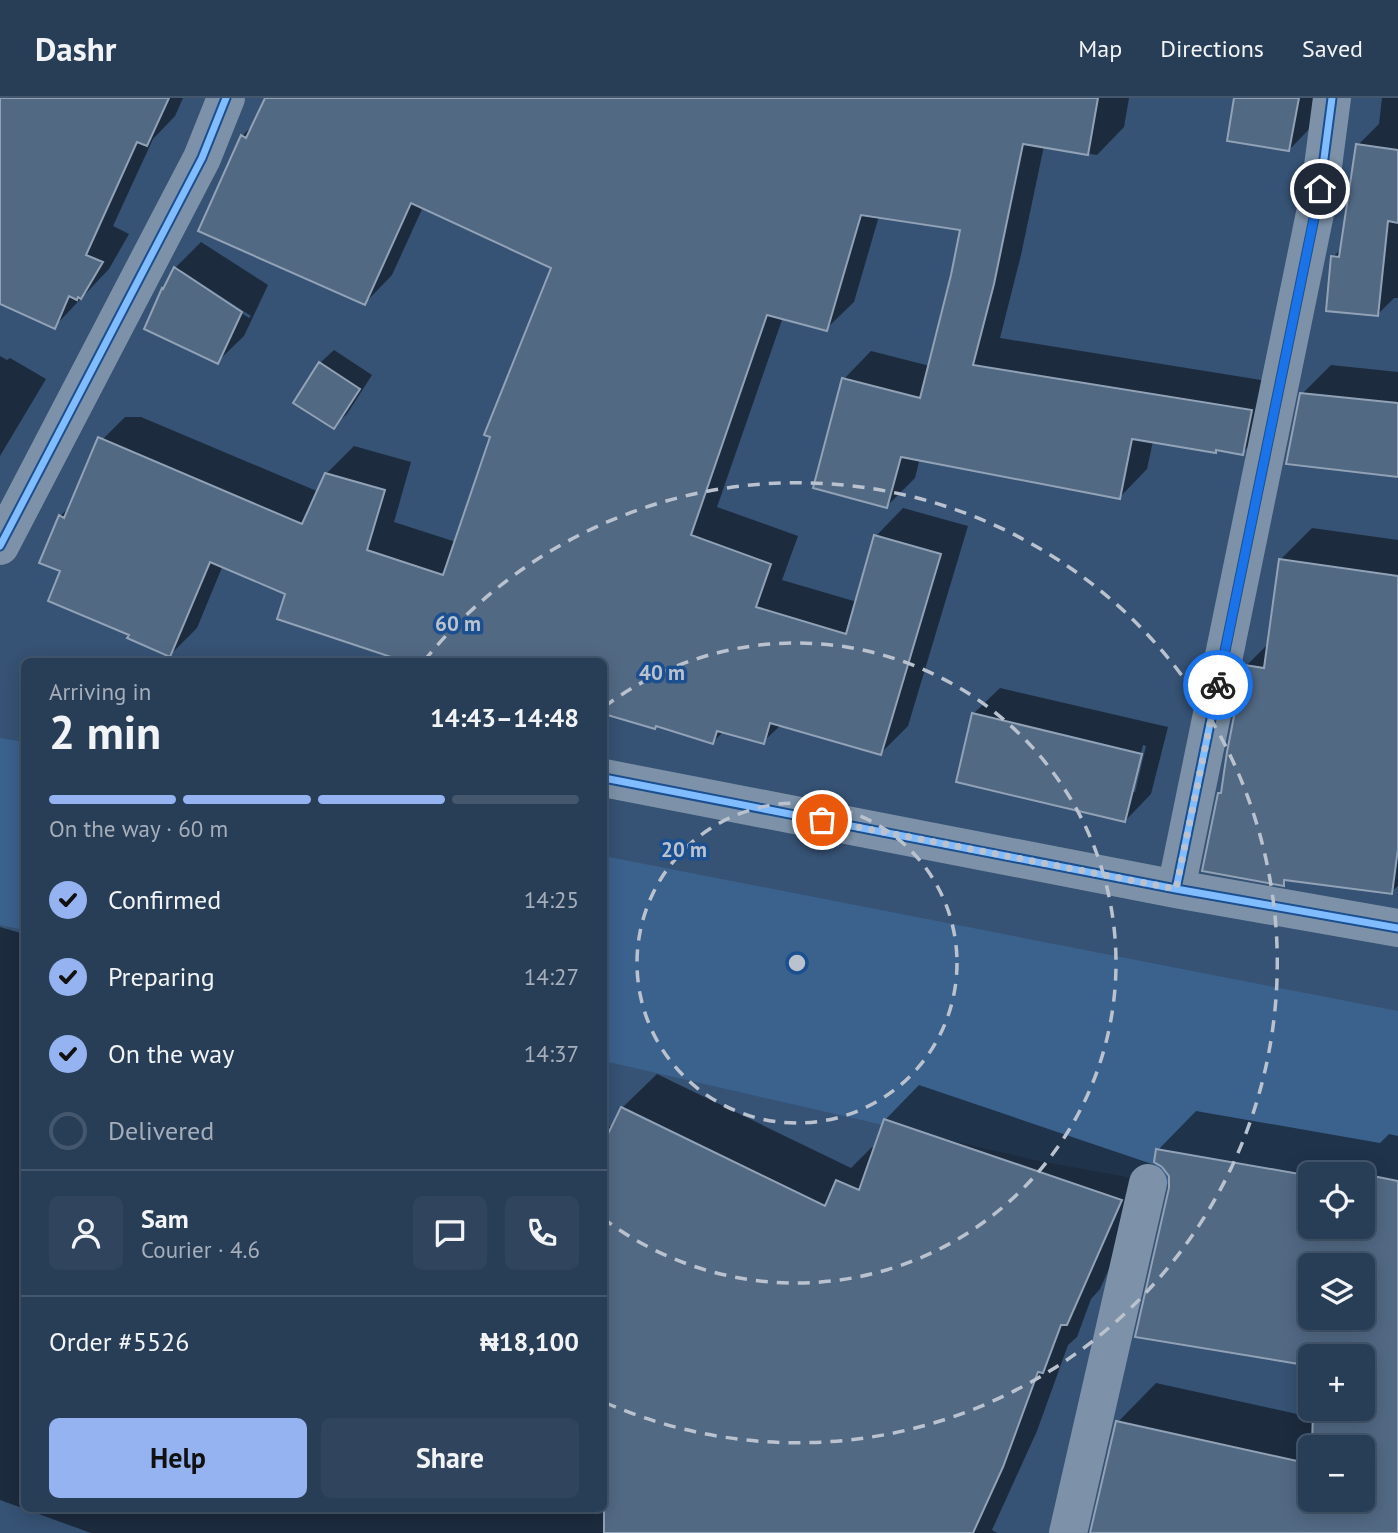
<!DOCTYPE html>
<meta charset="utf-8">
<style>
:root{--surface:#283e57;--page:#30455d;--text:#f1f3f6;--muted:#a5aeba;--line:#44576d;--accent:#95b2f1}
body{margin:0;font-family:"PT Sans",sans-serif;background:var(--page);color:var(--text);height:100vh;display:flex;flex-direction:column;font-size:26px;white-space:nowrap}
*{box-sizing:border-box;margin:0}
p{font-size:23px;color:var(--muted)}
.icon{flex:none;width:38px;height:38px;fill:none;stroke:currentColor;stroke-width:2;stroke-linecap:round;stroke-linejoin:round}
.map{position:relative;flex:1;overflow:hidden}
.sheet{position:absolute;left:21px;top:560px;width:586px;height:854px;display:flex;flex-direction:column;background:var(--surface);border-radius:10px;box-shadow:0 4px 18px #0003,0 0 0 2px var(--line)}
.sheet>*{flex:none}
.controls{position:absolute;left:1298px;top:1064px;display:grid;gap:14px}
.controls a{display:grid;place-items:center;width:77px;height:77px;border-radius:10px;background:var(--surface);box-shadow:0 4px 18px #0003,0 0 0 2px var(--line);font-size:35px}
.pin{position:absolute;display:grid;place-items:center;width:60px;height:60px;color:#fff;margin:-30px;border:4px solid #fff;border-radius:50%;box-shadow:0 2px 7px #0007}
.courier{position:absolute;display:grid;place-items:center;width:70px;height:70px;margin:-35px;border:5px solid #1a73e8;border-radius:50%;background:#fff;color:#222;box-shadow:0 2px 9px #0007}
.summary em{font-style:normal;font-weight:800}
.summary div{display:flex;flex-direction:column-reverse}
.summary{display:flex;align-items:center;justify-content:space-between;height:119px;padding:0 28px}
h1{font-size:46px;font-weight:800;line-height:52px}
.bar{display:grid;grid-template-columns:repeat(4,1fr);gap:10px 7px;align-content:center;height:84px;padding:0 28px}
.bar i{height:9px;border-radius:5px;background:var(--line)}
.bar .selected{background:var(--accent)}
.bar p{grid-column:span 4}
.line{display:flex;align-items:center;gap:18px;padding:0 28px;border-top:2px solid var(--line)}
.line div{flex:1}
.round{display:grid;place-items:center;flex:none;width:74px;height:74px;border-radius:10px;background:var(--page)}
ol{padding:0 28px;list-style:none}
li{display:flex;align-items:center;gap:21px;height:77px}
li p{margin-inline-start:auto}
li .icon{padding:7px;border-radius:50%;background:var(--accent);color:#111;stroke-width:4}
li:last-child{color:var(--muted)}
li i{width:38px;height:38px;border:4px solid var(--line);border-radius:50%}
.button{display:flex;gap:14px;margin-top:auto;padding:14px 28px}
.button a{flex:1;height:80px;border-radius:10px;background:var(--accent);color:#111;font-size:28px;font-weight:800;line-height:80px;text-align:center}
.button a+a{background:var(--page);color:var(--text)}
header{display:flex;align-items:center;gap:42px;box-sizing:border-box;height:98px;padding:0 35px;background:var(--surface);border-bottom:2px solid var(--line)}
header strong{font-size:33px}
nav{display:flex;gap:38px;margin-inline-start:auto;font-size:24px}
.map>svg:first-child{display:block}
.water{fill:#3b618d}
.shadow{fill:#0007;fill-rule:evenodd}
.building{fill:#526984;stroke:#92a2b6;stroke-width:2;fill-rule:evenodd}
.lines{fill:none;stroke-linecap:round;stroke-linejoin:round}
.minor{stroke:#7d92a8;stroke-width:38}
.cycleway-casing{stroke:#1b4f8f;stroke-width:11}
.cycleway{stroke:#80bcff;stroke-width:7}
.done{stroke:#b9c2ce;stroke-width:7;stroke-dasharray:0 12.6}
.route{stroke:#1a73e8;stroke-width:9}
.ring{fill:none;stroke:#b9c2ce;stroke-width:3.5;stroke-dasharray:12 9}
.centre{fill:#b9c2ce;stroke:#1b4f8f;stroke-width:3.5}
.ring-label{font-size:21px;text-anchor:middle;font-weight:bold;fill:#b9c2ce;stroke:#1b4f8f;stroke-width:7;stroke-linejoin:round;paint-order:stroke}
</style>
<header>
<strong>Dashr</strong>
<nav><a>Map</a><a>Directions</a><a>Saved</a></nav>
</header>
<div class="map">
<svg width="1398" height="1435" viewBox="0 0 1398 1435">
<rect width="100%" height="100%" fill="#365274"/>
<!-- water -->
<path class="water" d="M0 640 24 644V832L0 827Z
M604 758 1398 913V1128L1363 1076H1311V1112L1044 1064 604 963Z"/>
<!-- shadow -->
<path class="shadow" d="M0 0H183L175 18 153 41 113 128 129 136 109 171 55 228 0 204Z
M267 0H1129L1124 29 1097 57 1044 48 1021 157 1000 240 1279 285 1270 327 1242 355 1218 350 1215 353 1153 343 1147 371 1120 399 920 360 915 380 887 408 844 281 871 253 930 268 962 131 879 118 854 204 826 231 783 219 717 409 798 438 782 482 857 504 876 438 903 410 968 428 908 628 881 655 781 627 763 644 724 633 713 644 657 627 654 629 604 614V564L223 467 197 530 170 557 131 536 62 472 60 418 72 407 97 347 125 319H141L319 394 326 376 354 348 411 364 394 424 456 444 553 169 423 109 392 177 365 205 242 38 255 25Z
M1236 0H1321L1316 24 1289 52Z
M1382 0H1398V200H1394L1378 216 1333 159 1342 150 1358 47 1379 26Z
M201 144 268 187 244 238 217 264 175 170ZM182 173 251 218 249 220 182 177Z
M334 252 372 277 347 316 333 329 320 265Z
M0 258 7 262 10 260 46 281 0 358Z
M1331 267 1398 274V377L1302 296Z
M1312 430 1398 442V788L1391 794 1288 781 1283 786 1220 696 1223 692 1246 568 1269 545 1280 462Z
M1000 590 1168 629 1151 696 1125 723 973 616ZM1143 647 1146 648 1135 694H1131Z
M0 829 24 836V1410H604V1026L613 1030 622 1010 657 976 851 1070 872 1049 875 1051 885 1022 919 987 1155 1067 1100 1191 1091 1201 1077 1239 1068 1247 1037 1333 992 1432 997 1435H91L0 1402Z
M1196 1013 1380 1045 1389 1036 1398 1038V1435H1090L1093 1432 1118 1324 1156 1285 1315 1320V1311H1363V1258H1311L1171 1090 1170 1077 1158 1052ZM1311 1076H1363V1129H1311ZM1311 1167H1363V1220H1311ZM1311 1349H1363V1402H1311Z"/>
<!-- building -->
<path class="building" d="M0 0H169L147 48 137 44 86 157 103 164 81 201 78 199 77 202 69 198 55 231 0 206Z
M265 0H1098L1088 57 1023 46 994 186 973 267 1252 312 1243 357 1216 352V355L1132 341 1120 401 901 359 887 410 813 390 842 280 920 300 951 177 960 132 861 117 827 233 767 217 691 437 771 466 756 509 846 536 874 437 941 456 881 657 770 625 764 646 717 633 713 646 656 628 655 631 604 616V564H406L277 521 285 496 210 464 170 559 127 540 129 537 48 503 60 473 39 465 59 417 64 420 98 339 302 426 325 375 385 392 367 452 443 477 490 339 484 337 551 170 411 105 365 207 198 133 241 37 246 40Z
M1234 0H1299L1289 53 1227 43Z
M1356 46 1398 52V125L1388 123 1378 218 1326 213 1331 158 1339 159Z
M174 169 242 214 218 266 144 231 162 190 163 191Z
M319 264 360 291 334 331 293 305Z
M1300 295 1398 305V379L1286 366Z
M1279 461 1398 478V751L1392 796 1284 782V788L1202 773 1218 695H1221L1227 654 1244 567 1264 570Z
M972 615 1142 656 1125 724 956 684Z
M621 1009 825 1108 836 1082 859 1092 884 1021 1122 1102 1067 1227H1061L1043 1275 1038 1274 1003 1369 973 1435H604V1044Z
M1156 1051 1311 1078V1129H1363V1076L1398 1083V1435H1090L1116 1323 1311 1366V1402H1363V1349H1312L1313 1311H1363V1258H1311V1268L1135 1239 1169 1090V1078L1162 1069 1154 1064ZM1311 1167H1363V1220H1311Z"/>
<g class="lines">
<!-- minor -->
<path class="minor" d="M0 448 202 60 226 0
M604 680 1176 791 1398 830
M1176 791 1320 91 1332 0
M1068 1435 1148 1085"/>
<defs>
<path id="cycleway" d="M0 448 202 60 226 0
M604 680 1176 791 1398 830
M1176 791 1320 91 1332 0"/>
</defs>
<!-- cycleway casing -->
<use href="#cycleway" class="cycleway-casing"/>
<!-- cycleway -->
<use href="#cycleway" class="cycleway"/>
</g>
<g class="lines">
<!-- done -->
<path class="done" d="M822 722 1176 791 1218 587"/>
<!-- route -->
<path class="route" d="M1218 587 1320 91"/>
</g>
<!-- distance rings -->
<g class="ring">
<circle cx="797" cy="865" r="160"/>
<path d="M604 609A320 320 0 1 1 604 1121"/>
<path d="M424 563A480 480 0 1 1 606 1305"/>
</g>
<circle cx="797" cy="865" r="10" class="centre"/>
<g class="ring-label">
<text x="458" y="533">60 m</text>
<text x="662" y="582">40 m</text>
<text x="684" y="759">20 m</text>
</g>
</svg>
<div class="controls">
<a><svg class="icon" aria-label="locate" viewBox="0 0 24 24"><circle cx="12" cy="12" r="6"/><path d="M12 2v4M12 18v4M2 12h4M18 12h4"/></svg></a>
<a><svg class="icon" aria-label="layers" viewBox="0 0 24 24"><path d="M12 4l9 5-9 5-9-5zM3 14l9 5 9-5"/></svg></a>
<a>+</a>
<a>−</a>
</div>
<div class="pin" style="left:822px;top:722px;background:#ea580c"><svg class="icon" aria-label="bag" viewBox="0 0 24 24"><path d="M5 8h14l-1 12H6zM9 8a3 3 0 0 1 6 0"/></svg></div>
<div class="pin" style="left:1320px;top:91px;background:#1f2937"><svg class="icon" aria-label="home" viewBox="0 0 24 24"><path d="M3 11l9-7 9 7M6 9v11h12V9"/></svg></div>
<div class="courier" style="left:1218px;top:587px"><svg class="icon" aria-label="bike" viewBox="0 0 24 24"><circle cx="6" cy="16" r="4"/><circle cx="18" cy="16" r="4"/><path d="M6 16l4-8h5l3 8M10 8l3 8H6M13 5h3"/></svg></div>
<section class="sheet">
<div class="summary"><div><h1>2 min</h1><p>Arriving in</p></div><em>14:43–14:48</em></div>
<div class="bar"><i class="selected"></i><i class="selected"></i><i class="selected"></i><i></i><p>On the way · 60 m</p></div>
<ol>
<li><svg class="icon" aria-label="check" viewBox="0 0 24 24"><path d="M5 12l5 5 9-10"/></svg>Confirmed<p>14:25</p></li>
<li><svg class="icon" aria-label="check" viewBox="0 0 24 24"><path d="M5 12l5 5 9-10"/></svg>Preparing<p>14:27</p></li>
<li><svg class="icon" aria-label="check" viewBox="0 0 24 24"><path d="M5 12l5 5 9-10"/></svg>On the way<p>14:37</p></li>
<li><i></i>Delivered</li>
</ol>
<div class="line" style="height:126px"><a class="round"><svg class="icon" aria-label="person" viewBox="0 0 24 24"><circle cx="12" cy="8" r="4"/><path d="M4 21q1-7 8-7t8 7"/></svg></a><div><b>Sam</b><p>Courier · 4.6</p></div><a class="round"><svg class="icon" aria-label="chat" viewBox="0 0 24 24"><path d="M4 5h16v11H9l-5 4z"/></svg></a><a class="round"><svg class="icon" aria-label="phone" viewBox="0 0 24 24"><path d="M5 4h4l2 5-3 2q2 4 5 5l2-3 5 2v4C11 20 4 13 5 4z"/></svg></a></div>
<div class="line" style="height:91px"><div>Order #5526</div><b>₦18,100</b></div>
<div class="button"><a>Help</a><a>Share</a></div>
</section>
</div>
